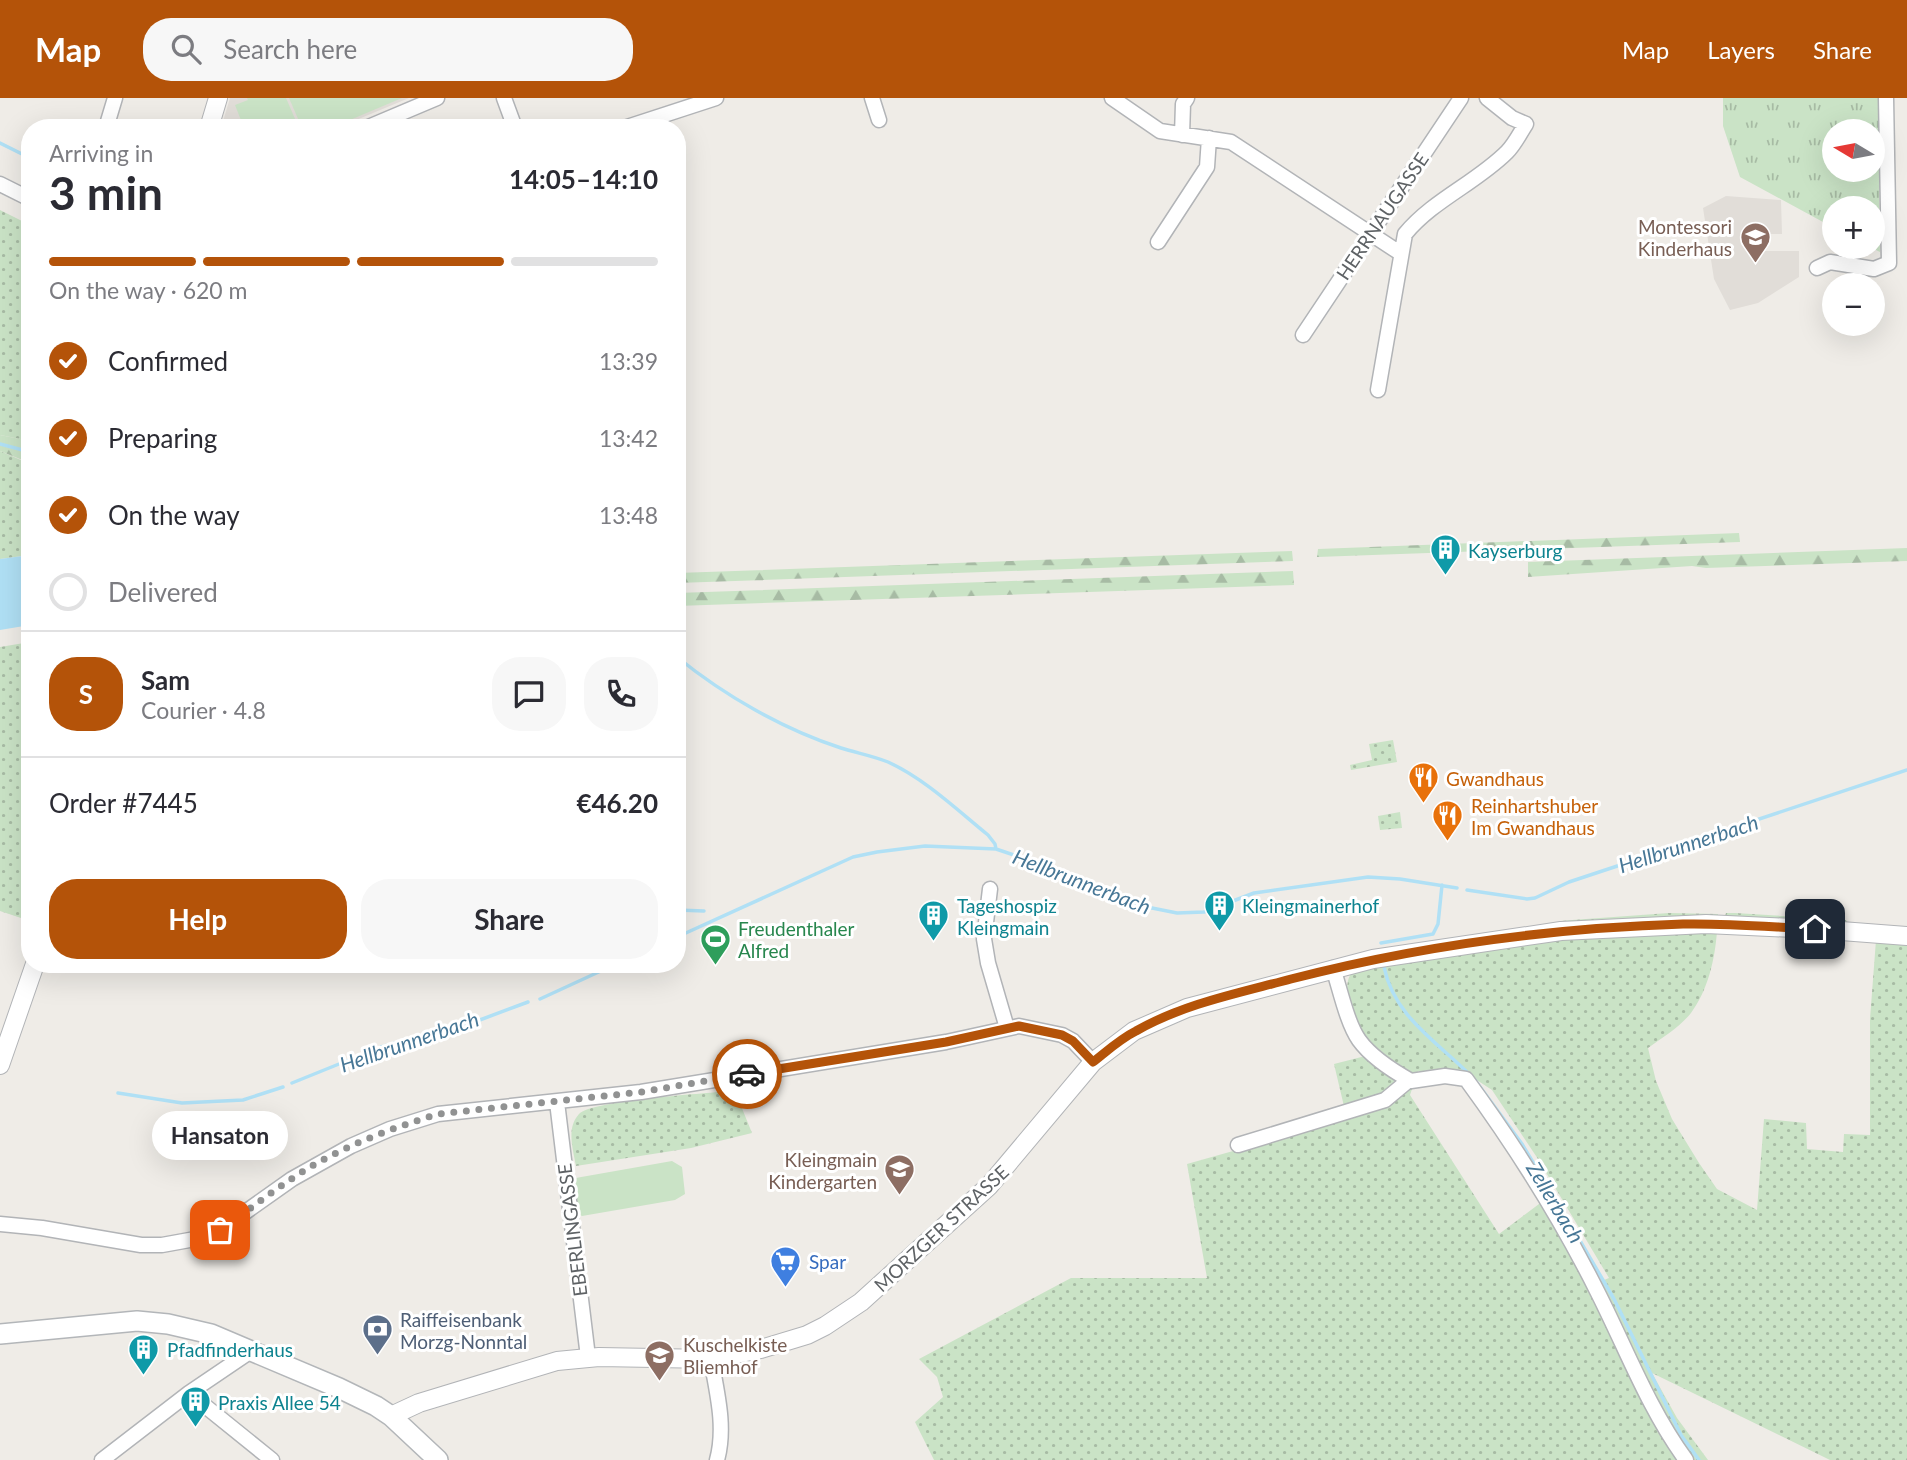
<!DOCTYPE html>
<meta charset="utf-8">
<style>
:root{--surface:#fff;--page:#f7f7f7;--text:#2b2b33;--muted:#7c7c81;--line:#e1e1e2;--accent:#b45309}
body{margin:0;font-family:Lato,sans-serif;background:var(--page);color:var(--text);height:100vh;display:flex;flex-direction:column;font-size:26px;white-space:nowrap}
*{box-sizing:border-box;margin:0}
p{font-size:23px;color:var(--muted)}
.icon{flex:none;width:38px;height:38px;fill:none;stroke:currentColor;stroke-width:2;stroke-linecap:round;stroke-linejoin:round}
.map{position:relative;flex:1;overflow:hidden}
.panel{position:absolute;left:21px;top:21px;width:665px;height:854px;display:flex;flex-direction:column;background:var(--surface);border-radius:28px;box-shadow:0 7px 28px #0002}
.panel>*{flex:none}
.needle{width:46px;rotate:280deg}
.controls{position:absolute;left:1822px;top:21px;display:grid;gap:14px}
.controls a{display:grid;place-items:center;width:63px;height:63px;border-radius:50%;background:var(--surface);box-shadow:0 7px 28px #0002;font-size:35px}
.pin{position:absolute;display:grid;place-items:center;width:60px;height:60px;color:#fff;margin:-30px;border-radius:14px;box-shadow:0 4px 10px #0006}
.courier{position:absolute;display:grid;place-items:center;width:70px;height:70px;margin:-35px;border:5px solid #b45309;border-radius:50%;background:#fff;color:#222;box-shadow:0 2px 9px #0007}
.bubble{position:absolute;height:49px;border-radius:24px;background:var(--surface);box-shadow:0 7px 28px #0002;font-size:23px;font-weight:700;line-height:49px;text-align:center}
.head em{font-style:normal;font-weight:700}
.head div{display:flex;flex-direction:column-reverse}
.head{display:flex;align-items:center;justify-content:space-between;height:119px;padding:0 28px}
h1{font-size:46px;font-weight:700;line-height:52px}
.bar{display:grid;grid-template-columns:repeat(4,1fr);gap:10px 7px;align-content:center;height:84px;padding:0 28px}
.bar i{height:9px;border-radius:5px;background:var(--line)}
.bar .active{background:var(--accent)}
.bar p{grid-column:span 4}
.line{display:flex;align-items:center;gap:18px;padding:0 28px;border-top:2px solid var(--line)}
.line div{flex:1}
.round{display:grid;place-items:center;flex:none;width:74px;height:74px;border-radius:28px;background:var(--page)}
ol{padding:0 28px;list-style:none}
li{display:flex;align-items:center;gap:21px;height:77px}
li p{margin-inline-start:auto}
li .icon{padding:7px;border-radius:50%;background:var(--accent);color:#fff;stroke-width:4}
li:last-child{color:var(--muted)}
li i{width:38px;height:38px;border:4px solid var(--line);border-radius:50%}
.primary-button{display:flex;gap:14px;margin-top:auto;padding:14px 28px}
.primary-button a{flex:1;height:80px;border-radius:28px;background:var(--accent);color:#fff;font-size:28px;font-weight:700;line-height:80px;text-align:center}
.primary-button a+a{background:var(--page);color:var(--text)}
header{display:flex;align-items:center;gap:42px;box-sizing:border-box;height:98px;padding:0 35px;background:var(--accent);color:#fff}
header strong{font-size:33px}
nav{display:flex;gap:38px;margin-inline-start:auto;font-size:24px}
.search{width:490px;height:63px;background:var(--page);display:flex;align-items:center;gap:18px;box-sizing:border-box;padding:0 24px;border-radius:28px;color:var(--muted);font-size:26px}
.map>svg:first-child{display:block}
.education{fill:#e1ddd8}
.grass{fill:url(#grass-dots)}
.forest{fill:url(#forest-firs)}
.park{fill:url(#park-tufts);fill-rule:evenodd}
.pitch{fill:#cae3c6}
.water{fill:#b0e0f5}
.lines{fill:none;stroke-linecap:round;stroke-linejoin:round}
.stream{stroke:#b0e0f5;stroke-width:3.5}
.minor-casing{stroke:#b2b4b7;stroke-width:17}
.tertiary-casing{stroke:#b2b4b7;stroke-width:20}
.secondary-casing{stroke:#b3b6b9;stroke-width:22}
.minor{stroke:#fff;stroke-width:14}
.tertiary{stroke:#fff;stroke-width:18}
.secondary{stroke:#fff;stroke-width:19}
.done{stroke:#919292;stroke-width:7;stroke-dasharray:0 12.6}
.route{stroke:#b45309;stroke-width:9}
.labels{text-anchor:middle;dominant-baseline:central;stroke-width:6;stroke-linejoin:round;paint-order:stroke}
.street-label{font-size:19px;fill:#5e6265;stroke:#fff}
.education-label{font-size:19px;fill:#785e54;stroke:#fff;text-anchor:end}
.culture-label{font-size:19px;fill:#0d838f;stroke:#fff;text-anchor:start}
.food-label{font-size:19px;fill:#c56008;stroke:#fff;text-anchor:start}
.leisure-label{font-size:19px;fill:#27864d;stroke:#fff;text-anchor:start}
.shop-label{font-size:19px;fill:#366cbe;stroke:#fff;text-anchor:start}
.service-label{font-size:19px;fill:#4e5e75;stroke:#fff;text-anchor:start}
.water-label{font-size:21px;font-style:italic;fill:#477796;stroke:#fff}
</style>
<header>
<strong>Map</strong>
<div class="search"><svg class="icon" aria-label="search" viewBox="0 0 24 24"><circle cx="10" cy="10" r="6"/><path d="M15 15l6 6"/></svg>Search here</div>
<nav><a>Map</a><a>Layers</a><a>Share</a></nav>
</header>
<div class="map">
<svg width="1907" height="1362" viewBox="0 0 1907 1362">
<defs>
<pattern id="grass-dots" width="8" height="8" patternUnits="userSpaceOnUse" patternTransform="scale(1.75)"><rect width="8" height="8" fill="#cae3c6"/><path d="M2 2h.1M6 6h.1" fill="none" stroke="#a7bba4" stroke-width="1.8" stroke-linecap="round"/></pattern>
<pattern id="forest-firs" width="22" height="20" patternUnits="userSpaceOnUse" patternTransform="scale(1.75)"><rect width="22" height="20" fill="#cae3c6"/><path d="M5 1l3.5 6h-7zM16 11l3.5 6h-7z" fill="#a7bba4"/></pattern>
<pattern id="park-tufts" width="24" height="20" patternUnits="userSpaceOnUse" patternTransform="scale(1.75)"><rect width="24" height="20" fill="#cae3c6"/><path d="M3 7l-1-3M5 7V3M7 7l1-3M15 17l-1-3M17 17v-4M19 17l1-3" fill="none" stroke="#a7bba4"/></pattern>
</defs>
<rect width="100%" height="100%" fill="#efece7"/>
<!-- education -->
<path class="education" d="M230 0H409L337 30H221Z
M1726 98 1781 102 1782 136H1760V153H1799V179L1758 205 1730 212 1714 181 1703 110Z"/>
<!-- grass -->
<path class="grass" d="M0 112 30 127V343L0 337Z
M0 353 30 366V457L0 461Z
M30 544V823L0 813V549Z
M1393 642 1397 664 1351 672 1350 667 1372 662 1369 646Z
M1400 714 1402 730 1380 732 1378 718Z
M1669 815 1718 816V818L1552 828 1561 823 1572 822Z
M1735 815 1846 822 1848 825 1725 818 1726 815Z
M1717 833C1715 861 1708 892 1691 915 1680 929 1662 940 1648 950L1656 983 1672 1021 1699 1065 1717 1091 1757 1112 1764 1021 1806 1025 1807 1051 1843 1054 1844 1036 1870 1037V921L1876 842 1907 845V1362H1830L1652 1275 1677 1320 1708 1362H1691L1661 1311 1599 1184 1609 1180 1538 1061 1492 992 1463 973H1418L1410 997 1499 1136 1543 1103 1680 1362H934L915 1324 943 1299 937 1279 919 1261 1071 1180H1207L1187 1066 1347 1021 1334 966 1377 955C1372 949 1366 944 1362 937 1354 923 1339 886 1353 874L1415 861 1604 836Z
M728 993 737 998 752 1035 691 1050 576 1068C573 1051 566 1030 579 1016 593 1002 703 996 728 993Z"/>
<!-- forest -->
<path class="forest" d="M0 337 30 343V365L0 353Z
M1739 435 1740 444 1317 459 1318 451Z
M1907 450V463L1706 470 1692 468 1528 479V464Z
M1292 453 1293 463 677 485V475Z
M1293 473 1294 487 677 508V495Z"/>
<!-- park -->
<path class="park" d="M1723 0H1878L1880 154 1870 149H1872V110H1834V130L1740 79 1723 28ZM1834 33H1872V72H1834Z"/>
<!-- pitch -->
<path class="pitch" d="M247 0H286L299 30H244L235 7 248 2Z
M289 0H402L331 30H302Z
M672 1063 682 1069 685 1096 675 1102 582 1118 574 1113 570 1081Z"/>
<!-- water -->
<path class="water" d="M30 457V527L0 532V461Z"/>
<g class="lines">
<!-- stream -->
<path class="stream" d="M0 45 30 60
M0 346 30 354
M677 559C725 598 783 631 841 650 857 655 873 658 888 664 925 681 956 711 988 737L995 746 996 751
M1467 792 1527 801 1535 800 1569 784 1907 672
M677 812 704 813
M677 839 853 759 877 754 925 748 996 751 1029 762 1084 788 1113 796 1137 807 1177 815 1204 814 1254 795 1368 779 1400 781 1457 790
M1381 845 1433 836 1438 826 1442 787
M1384 869C1394 918 1436 943 1469 976
M540 901 616 866
M1475 982 1522 1046 1565 1117 1614 1201 1681 1337 1699 1362
M292 985 381 949 477 923 528 904
M118 995 182 1005 243 1002 283 989"/>
<defs>
<path id="minor" d="M504 0 515 30
M872 0 879 22
M1112 0 1160 33 1231 44 1400 155
M106 30 115 0
M366 30 437 0
M624 30 716 0
M1182 37 1183 6 1187 0
M0 86 30 101
M1158 144 1207 69 1209 40
M1817 170 1830 164 1874 171 1889 165 1886 0
M1303 237 1461 0
M1378 292 1405 136C1433 102 1476 85 1507 54 1515 46 1520 35 1526 26L1512 20 1487 0
M990 791 984 841 988 865 1007 930
M1333 870C1340 891 1347 925 1359 942 1372 960 1393 973 1411 983L1445 978 1466 981C1515 1048 1560 1119 1597 1193 1626 1250 1648 1310 1686 1362
M557 1004 588 1259
M1238 1047 1385 1002 1409 982
M0 1126 42 1130 141 1147H162L195 1141 220 1132 292 1081 351 1048 390 1031 438 1016 641 994 946 944 1019 928 1062 937 1073 943 1093 964
M711 1261C717 1295 726 1329 717 1362
M189 1295 272 1362
M102 1362 189 1295 251 1253"/>
<path id="tertiary" d="M209 30 218 0
M0 967 35 866
M391 1318 419 1305 557 1263 599 1259 711 1261 761 1251 807 1237 825 1228 861 1204 989 1088 1093 964 1134 933 1187 910 1373 861 1561 833 1706 826 1815 831 1907 838"/>
<path id="secondary" d="M0 1236 137 1223 168 1226 211 1236 339 1290 376 1308 391 1318 438 1362"/>
</defs>
<!-- minor casing -->
<use href="#minor" class="minor-casing"/>
<!-- tertiary casing -->
<use href="#tertiary" class="tertiary-casing"/>
<!-- secondary casing -->
<use href="#secondary" class="secondary-casing"/>
<!-- minor -->
<use href="#minor" class="minor"/>
<!-- tertiary -->
<use href="#tertiary" class="tertiary"/>
<!-- secondary -->
<use href="#secondary" class="secondary"/>
</g>
<g class="lines">
<!-- done -->
<path class="done" d="M220 1132C243 1116 266 1098 290 1082 335 1051 386 1032 438 1016L641 994 747 976"/>
<!-- route -->
<path class="route" d="M747 976 946 944 1019 928 1062 937 1073 943 1093 964C1107 953 1120 941 1136 933 1183 906 1239 895 1291 881 1419 848 1551 830 1683 826 1727 825 1771 829 1815 831"/>
</g>
<!-- icons -->
<defs>
<symbol id="school-pin" viewBox="-11 -11 22 30"><path d="M0 17L-7.5 6A9.5 9.5 0 1 1 7.5 6Z" fill="#8d6e63" stroke="#fff"/><path d="M0-5L7-2L0 1L-7-2ZM-4 1L0 2.5L4 1V4Q0 6-4 4Z" fill="#fff"/></symbol>
<symbol id="building-pin" viewBox="-11 -11 22 30"><path d="M0 17L-7.5 6A9.5 9.5 0 1 1 7.5 6Z" fill="#0f9aa8" stroke="#fff"/><path d="M-4-6H4V6H1V3H-1V6H-4ZM-2.5-4.3h1.7v1.8h-1.7ZM.8-4.3h1.7v1.8H.8ZM-2.5-1h1.7V.8h-1.7ZM.8-1h1.7V.8H.8Z" fill="#fff"/></symbol>
<symbol id="restaurant-pin" viewBox="-11 -11 22 30"><path d="M0 17L-7.5 6A9.5 9.5 0 1 1 7.5 6Z" fill="#e8710a" stroke="#fff"/><path d="M-5-6h1v4h1v-4h1v4h1v-4h1v5L-1.5 .5V6h-2V.5L-5-1ZM5-6V6H3V1.5H1.5Q1.5-4 5-6Z" fill="#fff"/></symbol>
<symbol id="stadium-pin" viewBox="-11 -11 22 30"><path d="M0 17L-7.5 6A9.5 9.5 0 1 1 7.5 6Z" fill="#2e9e5b" stroke="#fff"/><path d="M0-5a6.5 5 0 1 0 0 10a6.5 5 0 1 0 0-10ZM-3.5-1.8h7v3.6h-7Z" fill="#fff"/></symbol>
<symbol id="supermarket-pin" viewBox="-11 -11 22 30"><path d="M0 17L-7.5 6A9.5 9.5 0 1 1 7.5 6Z" fill="#3f7fe0" stroke="#fff"/><path d="M-6-5.5h2.5l.6 2H6L4.5 2H-2.5L-4.4-4H-6ZM-1.5 3.2a1.3 1.3 0 1 0 .1 0ZM3 3.2a1.3 1.3 0 1 0 .1 0Z" fill="#fff"/></symbol>
<symbol id="bank-pin" viewBox="-11 -11 22 30"><path d="M0 17L-7.5 6A9.5 9.5 0 1 1 7.5 6Z" fill="#5c6f8a" stroke="#fff"/><path d="M-6-4H6V4H-6ZM0-2.3a2.3 2.3 0 1 0 0 4.6a2.3 2.3 0 1 0 0-4.6Z" fill="#fff"/></symbol>
</defs>
<g fill-rule="evenodd">
<use href="#school-pin" x="1738" y="122" width="35" height="47"/>
<use href="#building-pin" x="1428" y="434" width="35" height="47"/>
<use href="#restaurant-pin" x="1406" y="662" width="35" height="47"/>
<use href="#restaurant-pin" x="1430" y="700" width="35" height="47"/>
<use href="#building-pin" x="1202" y="790" width="35" height="47"/>
<use href="#building-pin" x="916" y="800" width="35" height="47"/>
<use href="#stadium-pin" x="698" y="824" width="35" height="47"/>
<use href="#school-pin" x="882" y="1054" width="35" height="47"/>
<use href="#supermarket-pin" x="768" y="1146" width="35" height="47"/>
<use href="#bank-pin" x="360" y="1214" width="35" height="47"/>
<use href="#building-pin" x="126" y="1234" width="35" height="47"/>
<use href="#school-pin" x="642" y="1240" width="35" height="47"/>
<use href="#building-pin" x="178" y="1286" width="35" height="47"/>
</g>
<g class="labels">
<!-- street labels -->
<g class="street-label">
<text transform="translate(1382 118) rotate(-56)">HERRNAUGASSE</text>
<text transform="translate(941 1130) rotate(-43)">MORZGER STRASSE</text>
<text transform="translate(572 1132) rotate(-97)">EBERLINGASSE</text>
</g>
<!-- education labels -->
<g class="education-label">
<text x="1732" y="128">Montessori<tspan x="1732" dy="22">Kinderhaus</tspan></text>
<text x="877" y="1061">Kleingmain<tspan x="877" dy="22">Kindergarten</tspan></text>
<text x="683" y="1246" text-anchor="start">Kuschelkiste<tspan x="683" dy="22">Bliemhof</tspan></text>
</g>
<!-- culture labels -->
<g class="culture-label">
<text x="1468" y="452">Kayserburg</text>
<text x="957" y="807">Tageshospiz<tspan x="957" dy="22">Kleingmain</tspan></text>
<text x="1242" y="807">Kleingmainerhof</text>
<text x="167" y="1251">Pfadfinderhaus</text>
<text x="218" y="1304">Praxis Allee 54</text>
</g>
<!-- food labels -->
<g class="food-label">
<text x="1446" y="680">Gwandhaus</text>
<text x="1471" y="707">Reinhartshuber<tspan x="1471" dy="22">Im Gwandhaus</tspan></text>
</g>
<!-- leisure labels -->
<g class="leisure-label">
<text x="738" y="830">Freudenthaler<tspan x="738" dy="22">Alfred</tspan></text>
</g>
<!-- shop labels -->
<g class="shop-label">
<text x="809" y="1163">Spar</text>
</g>
<!-- service labels -->
<g class="service-label">
<text x="400" y="1221">Raiffeisenbank<tspan x="400" dy="22">Morzg-Nonntal</tspan></text>
</g>
<!-- water labels -->
<g class="water-label">
<text transform="translate(1688 745) rotate(-18)">Hellbrunnerbach</text>
<text transform="translate(1082 783) rotate(21)">Hellbrunnerbach</text>
<text transform="translate(409 943) rotate(-19)">Hellbrunnerbach</text>
<text transform="translate(1556 1104) rotate(59)">Zellerbach</text>
</g>
</g>
</svg>
<div class="controls">
<a><svg class="needle" viewBox="-14 -14 28 28"><path d="M0-13l5 13h-10z" fill="#e53935"/><path d="M0 13l5-13h-10z" fill="#7c7c81"/></svg></a>
<a>+</a>
<a>−</a>
</div>
<div class="pin" style="left:220px;top:1132px;background:#ea580c"><svg class="icon" aria-label="bag" viewBox="0 0 24 24"><path d="M5 8h14l-1 12H6zM9 8a3 3 0 0 1 6 0"/></svg></div>
<div class="pin" style="left:1815px;top:831px;background:#1f2937"><svg class="icon" aria-label="home" viewBox="0 0 24 24"><path d="M3 11l9-7 9 7M6 9v11h12V9"/></svg></div>
<div class="courier" style="left:747px;top:976px"><svg class="icon" aria-label="car" viewBox="0 0 24 24"><path d="M5 17H2v-5l4-1 3-4h7l3 4 3 1v5h-3M9 17h6M6 11h13"/><circle cx="7" cy="17" r="2"/><circle cx="17" cy="17" r="2"/></svg></div>
<div class="bubble" style="left:152px;top:1013px;width:136px">Hansaton</div>
<section class="panel">
<div class="head"><div><h1>3 min</h1><p>Arriving in</p></div><em>14:05–14:10</em></div>
<div class="bar"><i class="active"></i><i class="active"></i><i class="active"></i><i></i><p>On the way · 620 m</p></div>
<ol>
<li><svg class="icon" aria-label="check" viewBox="0 0 24 24"><path d="M5 12l5 5 9-10"/></svg>Confirmed<p>13:39</p></li>
<li><svg class="icon" aria-label="check" viewBox="0 0 24 24"><path d="M5 12l5 5 9-10"/></svg>Preparing<p>13:42</p></li>
<li><svg class="icon" aria-label="check" viewBox="0 0 24 24"><path d="M5 12l5 5 9-10"/></svg>On the way<p>13:48</p></li>
<li><i></i>Delivered</li>
</ol>
<div class="line" style="height:126px"><b class="round" style="background:var(--accent);color:#fff">S</b><div><b>Sam</b><p>Courier · 4.8</p></div><a class="round"><svg class="icon" aria-label="chat" viewBox="0 0 24 24"><path d="M4 5h16v11H9l-5 4z"/></svg></a><a class="round"><svg class="icon" aria-label="phone" viewBox="0 0 24 24"><path d="M5 4h4l2 5-3 2q2 4 5 5l2-3 5 2v4C11 20 4 13 5 4z"/></svg></a></div>
<div class="line" style="height:91px"><div>Order #7445</div><b>€46.20</b></div>
<div class="primary-button"><a>Help</a><a>Share</a></div>
</section>
</div>
